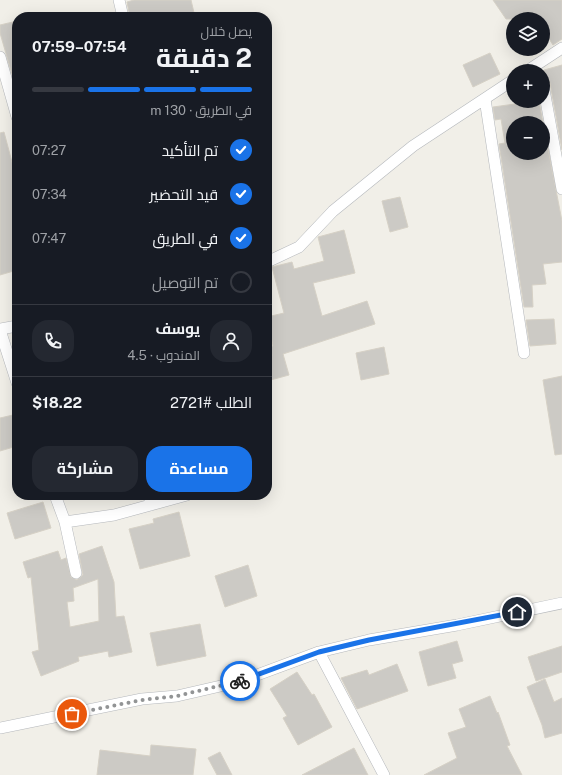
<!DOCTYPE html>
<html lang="ar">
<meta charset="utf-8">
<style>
:root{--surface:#171b24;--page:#242831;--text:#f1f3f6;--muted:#9ea1a6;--line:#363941;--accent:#1a73e8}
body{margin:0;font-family:"Public Sans",Cairo,sans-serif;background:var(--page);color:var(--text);direction:rtl;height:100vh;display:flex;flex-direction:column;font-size:15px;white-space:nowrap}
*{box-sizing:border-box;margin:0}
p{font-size:13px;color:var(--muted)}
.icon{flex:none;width:22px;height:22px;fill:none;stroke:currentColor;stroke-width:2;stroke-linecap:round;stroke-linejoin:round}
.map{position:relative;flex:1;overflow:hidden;direction:ltr}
.drawer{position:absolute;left:12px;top:12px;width:260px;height:488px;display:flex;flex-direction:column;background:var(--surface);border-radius:16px;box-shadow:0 4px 16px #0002;direction:rtl}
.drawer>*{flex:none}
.controls{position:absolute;left:506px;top:12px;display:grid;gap:8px}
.controls a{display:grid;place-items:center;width:44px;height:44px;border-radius:50%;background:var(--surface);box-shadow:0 4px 16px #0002;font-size:20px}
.pin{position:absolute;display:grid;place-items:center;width:34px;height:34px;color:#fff;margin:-17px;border:2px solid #fff;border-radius:50%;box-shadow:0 1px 4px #0007}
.courier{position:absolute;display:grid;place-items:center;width:40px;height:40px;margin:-20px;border:3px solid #1a73e8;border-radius:50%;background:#fff;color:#222;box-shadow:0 1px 5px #0007}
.summary em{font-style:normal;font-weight:700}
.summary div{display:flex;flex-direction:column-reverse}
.summary{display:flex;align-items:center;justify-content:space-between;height:68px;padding:0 20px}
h1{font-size:26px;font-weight:700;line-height:30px}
.bar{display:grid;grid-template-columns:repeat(4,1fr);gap:6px 4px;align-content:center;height:48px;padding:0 20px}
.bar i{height:5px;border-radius:3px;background:var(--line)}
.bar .current{background:var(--accent)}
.bar p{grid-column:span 4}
.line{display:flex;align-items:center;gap:10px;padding:0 20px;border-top:1px solid var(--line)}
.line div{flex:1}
.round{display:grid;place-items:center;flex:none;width:42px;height:42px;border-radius:16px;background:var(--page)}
ol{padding:0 20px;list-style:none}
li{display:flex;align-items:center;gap:12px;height:44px}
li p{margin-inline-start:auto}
li .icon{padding:4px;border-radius:50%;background:var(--accent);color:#fff;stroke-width:4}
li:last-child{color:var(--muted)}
li i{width:22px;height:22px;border:2px solid var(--line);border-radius:50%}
.primary-button{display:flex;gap:8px;margin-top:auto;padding:8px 20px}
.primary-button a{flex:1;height:46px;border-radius:16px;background:var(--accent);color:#fff;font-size:16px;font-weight:700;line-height:46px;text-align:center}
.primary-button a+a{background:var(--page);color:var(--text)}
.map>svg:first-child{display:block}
.building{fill:#cccac5;stroke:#d6d1c6;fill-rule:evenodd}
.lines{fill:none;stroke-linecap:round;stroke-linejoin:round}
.minor-casing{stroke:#b5b8bc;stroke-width:12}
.minor{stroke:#fff;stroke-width:11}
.done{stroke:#929495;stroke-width:4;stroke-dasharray:0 7.2}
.route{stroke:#1a73e8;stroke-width:5}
</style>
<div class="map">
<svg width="562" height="775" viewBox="0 0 562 775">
<rect width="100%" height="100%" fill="#f1efe8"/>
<!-- building -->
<path class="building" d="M134 0H191L195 17H130L127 2Z
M493 0H562V39L553 45 543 29V19H506Z
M17 21V87L16 88 0 33V25Z
M490 53 500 74 473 87 463 65Z
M562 65V150L550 83 544 70Z
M515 101H539L543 123H513V153H543V123L562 221V262L543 264 546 284 532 285 533 307H524L499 144 505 143 501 119 495 120 493 107 515 104Z
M4 132 17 181V270L0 275V133Z
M400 197 408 227 390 232 382 201Z
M344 230 355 273 313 283 322 316 367 301 375 324 283 354 289 375 267 381V357L272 356 270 347 273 346 267 317 284 313 272 267 292 262 294 269 324 261 318 237Z
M554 319 556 344 530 346 526 320Z
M384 347 389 374 361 380 356 353Z
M562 376V454L555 455 543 380Z
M13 415 17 427V446L0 451V418Z
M43 502 51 528 15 539 7 513Z
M179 512 190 556 140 569 129 529 154 523 153 519Z
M102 546 114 582 116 617 124 616 132 652 109 657 108 651 78 657 79 661 41 676 32 652 39 650 31 577 28 578 23 562 58 551 61 560 66 558 71 577 77 580 83 575 79 554ZM98 579 99 621 70 627 67 602 74 601 73 588Z
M248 565 257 596 225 607 215 576Z
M200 624 206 656 157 666 150 633Z
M457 641 463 661 452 664 456 678 428 686 419 652Z
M562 646V672L536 681 528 657Z
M397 664 408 691 357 709 341 678 367 670 369 675Z
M297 672 312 695 314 694 332 727 298 745 283 718 287 716 270 689Z
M545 679 554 702 562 698V733L545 738 542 725 527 687Z
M490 696 497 713 498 712 510 745 507 746 522 775H424L457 758 448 733 466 727 459 709Z
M151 745 196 749 193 775H97L100 750 150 756Z
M354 748 368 775H302Z
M220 752 232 775H217L208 758Z"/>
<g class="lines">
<defs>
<path id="minor" d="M119 0 123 17
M0 57 17 117
M527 71 562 48
M543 84 562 189
M485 99 524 353
M267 262 299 247 333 211 413 146 513 80
M0 329 17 326
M0 330 17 383
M55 495 65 522 114 515 187 495
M149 495 151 505
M65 522 76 573
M319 652 384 775
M0 728 142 699 177 696 238 682 319 652 369 640 457 625 562 603"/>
</defs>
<!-- minor casing -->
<use href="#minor" class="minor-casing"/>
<!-- minor -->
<use href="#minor" class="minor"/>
</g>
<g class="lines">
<!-- done -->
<path class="done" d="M72 714 142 700 177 696 240 681"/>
<!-- route -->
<path class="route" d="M240 681 319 652 369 640 517 612"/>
</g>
</svg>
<div class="controls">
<a><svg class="icon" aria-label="layers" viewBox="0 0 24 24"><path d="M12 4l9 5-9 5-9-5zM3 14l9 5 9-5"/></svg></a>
<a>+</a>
<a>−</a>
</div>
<div class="pin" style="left:72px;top:714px;background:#ea580c"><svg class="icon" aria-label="bag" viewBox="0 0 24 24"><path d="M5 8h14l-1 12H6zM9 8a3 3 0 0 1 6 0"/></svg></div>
<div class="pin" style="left:517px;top:612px;background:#1f2937"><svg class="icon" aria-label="home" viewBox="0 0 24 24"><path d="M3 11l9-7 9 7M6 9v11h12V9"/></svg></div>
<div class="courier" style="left:240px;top:681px"><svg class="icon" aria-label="bike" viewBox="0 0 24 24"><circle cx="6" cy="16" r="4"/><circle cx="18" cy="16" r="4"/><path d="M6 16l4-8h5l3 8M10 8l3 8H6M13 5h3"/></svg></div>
<section class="drawer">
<div class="summary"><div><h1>2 دقيقة</h1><p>يصل خلال</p></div><em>07:54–07:59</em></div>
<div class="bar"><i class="current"></i><i class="current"></i><i class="current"></i><i></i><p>في الطريق · 130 m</p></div>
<ol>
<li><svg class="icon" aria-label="check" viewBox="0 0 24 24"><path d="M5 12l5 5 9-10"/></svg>تم التأكيد<p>07:27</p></li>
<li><svg class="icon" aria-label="check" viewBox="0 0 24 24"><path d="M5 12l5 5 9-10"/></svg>قيد التحضير<p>07:34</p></li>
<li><svg class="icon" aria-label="check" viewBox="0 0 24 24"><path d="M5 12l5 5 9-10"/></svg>في الطريق<p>07:47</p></li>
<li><i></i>تم التوصيل</li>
</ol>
<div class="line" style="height:72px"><a class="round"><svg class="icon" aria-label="person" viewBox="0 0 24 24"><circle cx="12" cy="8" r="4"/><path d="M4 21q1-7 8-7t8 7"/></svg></a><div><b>يوسف</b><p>المندوب · 4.5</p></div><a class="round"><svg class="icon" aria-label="phone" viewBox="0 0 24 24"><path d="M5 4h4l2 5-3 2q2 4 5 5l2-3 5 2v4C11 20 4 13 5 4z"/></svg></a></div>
<div class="line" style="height:52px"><div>الطلب #2721</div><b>$18.22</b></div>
<div class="primary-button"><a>مساعدة</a><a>مشاركة</a></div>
</section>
</div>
